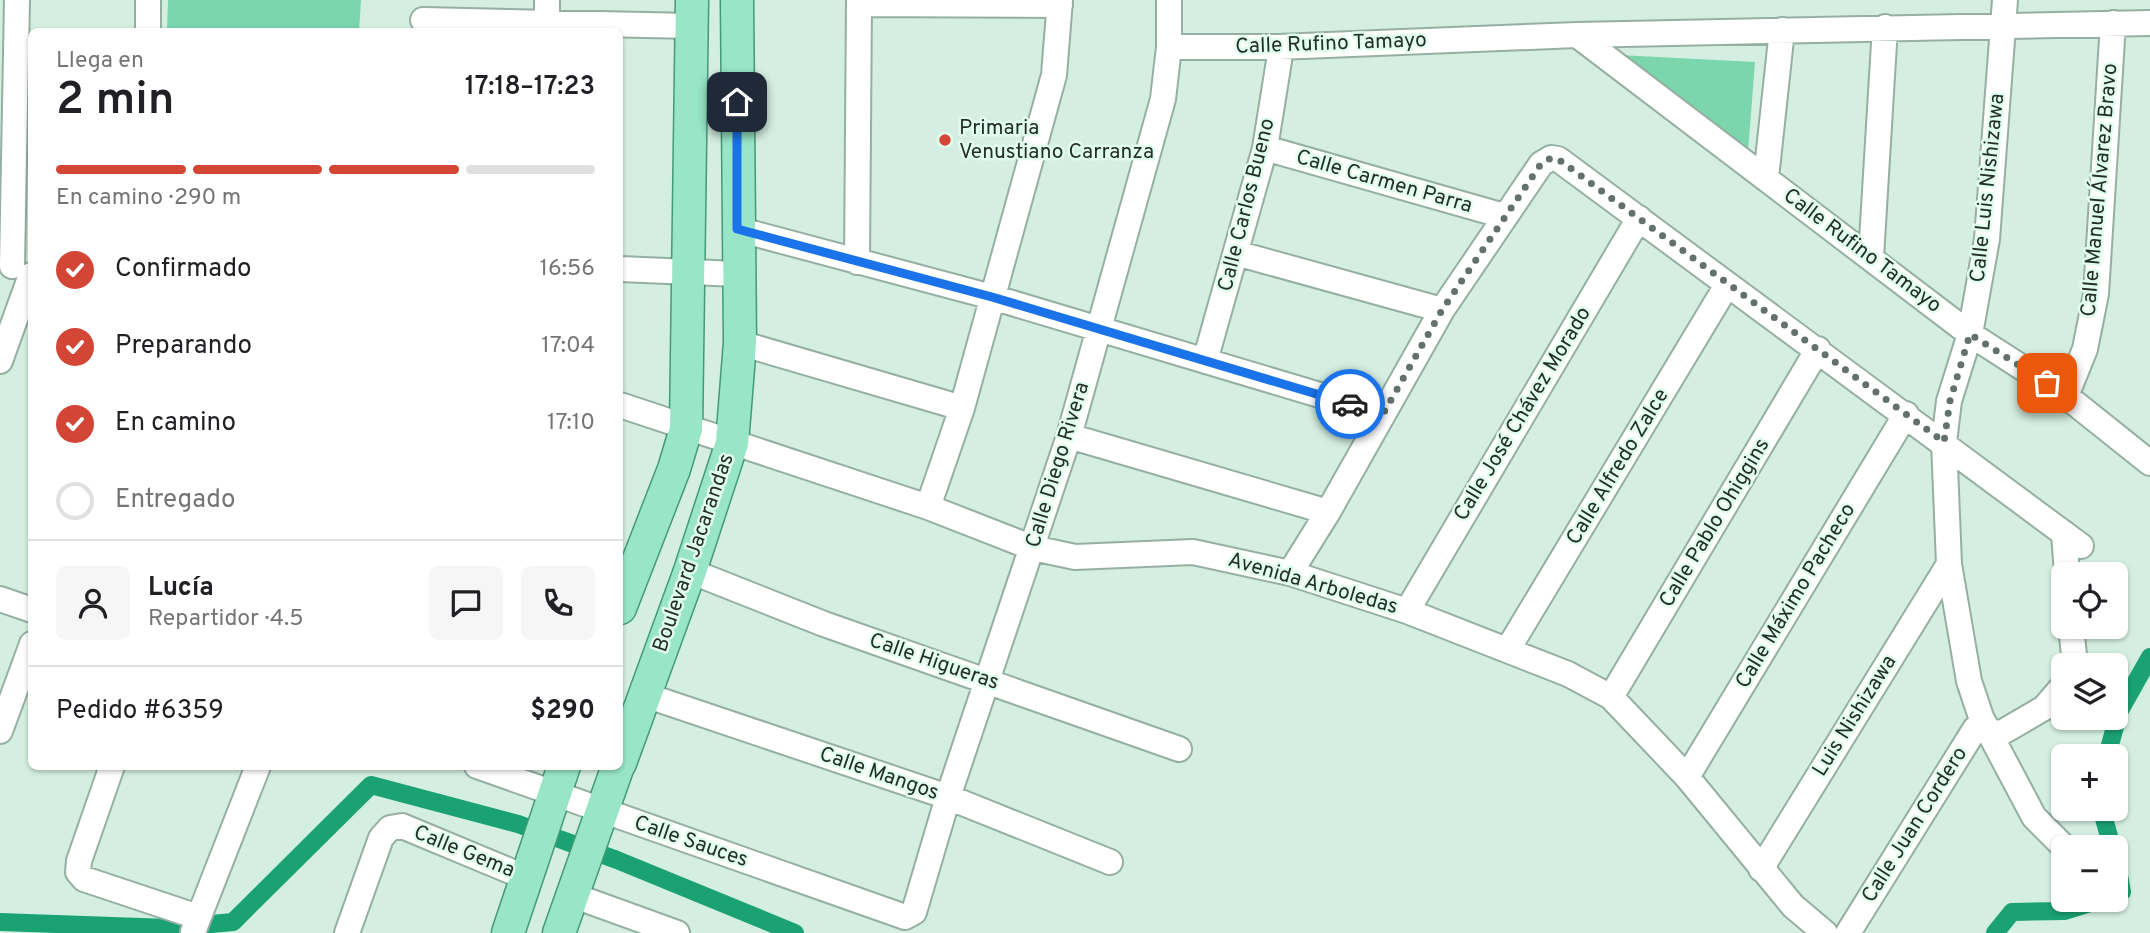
<!DOCTYPE html>
<html lang="es">
<meta charset="utf-8">
<style>
:root{--surface:#fff;--page:#f6f6f6;--text:#202124;--muted:#757577;--line:#e0e0e0;--accent:#d34636}
body{margin:0;font-family:Overpass,sans-serif;background:var(--page);color:var(--text);height:100vh;display:flex;flex-direction:column;font-size:26px;white-space:nowrap}
*{box-sizing:border-box;margin:0}
p{font-size:23px;color:var(--muted)}
.icon{flex:none;width:38px;height:38px;fill:none;stroke:currentColor;stroke-width:2;stroke-linecap:round;stroke-linejoin:round}
.map{position:relative;flex:1;overflow:hidden}
.sheet{position:absolute;left:28px;top:28px;width:595px;height:742px;display:flex;flex-direction:column;background:var(--surface);border-radius:10px;box-shadow:0 2px 5px #0004}
.sheet>*{flex:none}
.tools{position:absolute;left:2051px;top:562px;display:grid;gap:14px}
.tools a{display:grid;place-items:center;width:77px;height:77px;border-radius:10px;background:var(--surface);box-shadow:0 2px 5px #0004;font-size:35px}
.pin{position:absolute;display:grid;place-items:center;width:60px;height:60px;color:#fff;margin:-30px;border-radius:14px;box-shadow:0 4px 10px #0006}
.courier{position:absolute;display:grid;place-items:center;width:70px;height:70px;margin:-35px;border:5px solid #1a73e8;border-radius:50%;background:#fff;color:#222;box-shadow:0 2px 9px #0007}
.headline em{font-style:normal;font-weight:600}
.headline div{display:flex;flex-direction:column-reverse}
.headline{display:flex;align-items:center;justify-content:space-between;height:119px;padding:0 28px}
h1{font-size:46px;font-weight:600;line-height:52px}
.bar{display:grid;grid-template-columns:repeat(4,1fr);gap:10px 7px;align-content:center;height:84px;padding:0 28px}
.bar i{height:9px;border-radius:5px;background:var(--line)}
.bar .current{background:var(--accent)}
.bar p{grid-column:span 4}
.line{display:flex;align-items:center;gap:18px;padding:0 28px;border-top:2px solid var(--line)}
.line div{flex:1}
.round{display:grid;place-items:center;flex:none;width:74px;height:74px;border-radius:10px;background:var(--page)}
ol{padding:0 28px;list-style:none}
li{display:flex;align-items:center;gap:21px;height:77px}
li p{margin-inline-start:auto}
li .icon{padding:7px;border-radius:50%;background:var(--accent);color:#fff;stroke-width:4}
li:last-child{color:var(--muted)}
li i{width:38px;height:38px;border:4px solid var(--line);border-radius:50%}
.map>svg:first-child{display:block}
.green{fill:#7bd5ad}
.lines{fill:none;stroke-linecap:round;stroke-linejoin:round}
.canal{stroke:#1aa274;stroke-width:18}
.minor-casing{stroke:#95afa2;stroke-width:28}
.major-casing{stroke:#439a77;stroke-width:35}
.minor{stroke:#fff;stroke-width:24}
.major{stroke:#98e5c7;stroke-width:32}
.done{stroke:#62726a;stroke-width:7;stroke-dasharray:0 12.6}
.route{stroke:#1a73e8;stroke-width:9}
.poi-dot{fill:#d34636;stroke:#e1fdef;stroke-width:2.5}
.labels{text-anchor:middle;dominant-baseline:central;stroke-width:5;stroke-linejoin:round;paint-order:stroke}
.street-label{font-size:21px;fill:#252f2a;stroke:#e1fdef}
.poi-label{font-size:21px;fill:#252f2a;stroke:#e1fdef;text-anchor:start}
</style>
<div class="map">
<svg width="2150" height="933" viewBox="0 0 2150 933">
<rect width="100%" height="100%" fill="#d4efe1"/>
<!-- green -->
<path class="green" d="M168 0H361L359 31H167Z
M1619 55 1755 62 1748 152Z"/>
<g class="lines">
<!-- canal -->
<path class="canal" d="M2107 756 2119 712 2150 657
M2101 808 2112 847
M2116 858 2122 892 2116 894
M0 922 169 928 233 922 371 785 518 824 617 860 795 933
M1995 933 2012 912 2065 911 2100 900"/>
<defs>
<path id="minor" d="M2005 0 1987 239 1970 334 1949 401 1944 442 1949 564 1969 681 1981 717 2034 817 2064 847
M859 4 1060 5
M423 20 692 26
M148 32V0
M547 32V0
M1577 35 2150 23
M1169 47H1278L1577 35 1970 334 2066 396 2150 463
M1265 148 1504 216
M1766 178 1782 30
M737 229 992 297 1383 414
M1236 253 1442 310
M1871 257 1885 27
M857 262 859 0
M12 266 17 0
M620 269 738 274
M740 343 962 408
M0 361 31 275
M1205 361 1265 148 1279 61 1278 47
M2066 396 2085 349 2096 294 2113 23
M620 405 928 507 1033 548 1075 557 1193 552 1290 573 1407 611 1568 674 1611 697 1687 777 1793 906 1825 933
M1069 436 1328 512
M928 507 962 408 1054 75 1060 0
M2064 533 2067 574
M690 571 824 624 1179 749
M1290 573 1328 512 1442 310 1541 164 1551 158 1558 159 2081 546
M0 599 32 610
M1407 611 1639 218
M2071 626 2075 665
M1508 649 1727 285
M645 695 948 797 1110 862
M1611 697 1818 349
M0 731 32 644
M112 766 79 861 78 872 84 879 198 917
M477 766 905 917 914 912 948 797 1069 436 1163 99 1169 47V0
M1687 777 1906 414
M1761 869 1949 564
M572 895 677 933
M193 932 258 766
M347 933 381 838 390 828 402 826 527 878
M1848 933 1975 729 2001 733 2044 708 2063 686"/>
<path id="major" d="M620 608 674 469 686 429 692 0
M620 763 690 571 732 443 740 343 737 0
M508 933 564 766
M559 933 618 766"/>
</defs>
<!-- minor casing -->
<use href="#minor" class="minor-casing"/>
<!-- major casing -->
<use href="#major" class="major-casing"/>
<!-- minor -->
<use href="#minor" class="minor"/>
<!-- major -->
<use href="#major" class="major"/>
</g>
<g class="lines">
<!-- done -->
<path class="done" d="M1350 404 1383 414 1442 310 1541 164 1551 158 1558 159 1944 442 1950 401 1970 334 2047 383"/>
<!-- route -->
<path class="route" d="M737 102V229L992 297 1350 404"/>
</g>
<!-- markers -->
<circle class="poi-dot" cx="945" cy="140" r="7"/>
<g class="labels">
<!-- street labels -->
<g class="street-label">
<text transform="translate(1331 44) rotate(-2)">Calle Rufino Tamayo</text>
<text transform="translate(1384 182) rotate(16)">Calle Carmen Parra</text>
<text transform="translate(1988 188) rotate(-84)">Calle Luis Nishizawa</text>
<text transform="translate(2100 190) rotate(-85)">Calle Manuel Álvarez Bravo</text>
<text transform="translate(1247 205) rotate(-76)">Calle Carlos Bueno</text>
<text transform="translate(1862 251) rotate(37)">Calle Rufino Tamayo</text>
<text transform="translate(1523 414) rotate(-59)">Calle José Chávez Morado</text>
<text transform="translate(1058 465) rotate(-73)">Calle Diego Rivera</text>
<text transform="translate(1618 467) rotate(-59)">Calle Alfredo Zalce</text>
<text transform="translate(1715 523) rotate(-59)">Calle Pablo Ohiggins</text>
<text transform="translate(694 553) rotate(-71)">Boulevard Jacarandas</text>
<text transform="translate(1313 584) rotate(16)">Avenida Arboledas</text>
<text transform="translate(1796 596) rotate(-59)">Calle Máximo Pacheco</text>
<text transform="translate(934 662) rotate(19)">Calle Higueras</text>
<text transform="translate(1855 716) rotate(-58)">Luis Nishizawa</text>
<text transform="translate(879 774) rotate(19)">Calle Mangos</text>
<text transform="translate(1915 825) rotate(-58)">Calle Juan Cordero</text>
<text transform="translate(691 842) rotate(19)">Calle Sauces</text>
<text transform="translate(464 852) rotate(22)">Calle Gema</text>
</g>
<!-- poi labels -->
<g class="poi-label">
<text x="959" y="128">Primaria<tspan x="959" dy="24">Venustiano Carranza</tspan></text>
</g>
</g>
</svg>
<div class="tools">
<a><svg class="icon" aria-label="locate" viewBox="0 0 24 24"><circle cx="12" cy="12" r="6"/><path d="M12 2v4M12 18v4M2 12h4M18 12h4"/></svg></a>
<a><svg class="icon" aria-label="layers" viewBox="0 0 24 24"><path d="M12 4l9 5-9 5-9-5zM3 14l9 5 9-5"/></svg></a>
<a>+</a>
<a>−</a>
</div>
<div class="pin" style="left:2047px;top:383px;background:#ea580c"><svg class="icon" aria-label="bag" viewBox="0 0 24 24"><path d="M5 8h14l-1 12H6zM9 8a3 3 0 0 1 6 0"/></svg></div>
<div class="pin" style="left:737px;top:102px;background:#1f2937"><svg class="icon" aria-label="home" viewBox="0 0 24 24"><path d="M3 11l9-7 9 7M6 9v11h12V9"/></svg></div>
<div class="courier" style="left:1350px;top:404px"><svg class="icon" aria-label="car" viewBox="0 0 24 24"><path d="M5 17H2v-5l4-1 3-4h7l3 4 3 1v5h-3M9 17h6M6 11h13"/><circle cx="7" cy="17" r="2"/><circle cx="17" cy="17" r="2"/></svg></div>
<section class="sheet">
<div class="headline"><div><h1>2 min</h1><p>Llega en</p></div><em>17:18–17:23</em></div>
<div class="bar"><i class="current"></i><i class="current"></i><i class="current"></i><i></i><p>En camino · 290 m</p></div>
<ol>
<li><svg class="icon" aria-label="check" viewBox="0 0 24 24"><path d="M5 12l5 5 9-10"/></svg>Confirmado<p>16:56</p></li>
<li><svg class="icon" aria-label="check" viewBox="0 0 24 24"><path d="M5 12l5 5 9-10"/></svg>Preparando<p>17:04</p></li>
<li><svg class="icon" aria-label="check" viewBox="0 0 24 24"><path d="M5 12l5 5 9-10"/></svg>En camino<p>17:10</p></li>
<li><i></i>Entregado</li>
</ol>
<div class="line" style="height:126px"><a class="round"><svg class="icon" aria-label="person" viewBox="0 0 24 24"><circle cx="12" cy="8" r="4"/><path d="M4 21q1-7 8-7t8 7"/></svg></a><div><b>Lucía</b><p>Repartidor · 4.5</p></div><a class="round"><svg class="icon" aria-label="chat" viewBox="0 0 24 24"><path d="M4 5h16v11H9l-5 4z"/></svg></a><a class="round"><svg class="icon" aria-label="phone" viewBox="0 0 24 24"><path d="M5 4h4l2 5-3 2q2 4 5 5l2-3 5 2v4C11 20 4 13 5 4z"/></svg></a></div>
<div class="line" style="height:91px"><div>Pedido #6359</div><b>$290</b></div>
</section>
</div>
